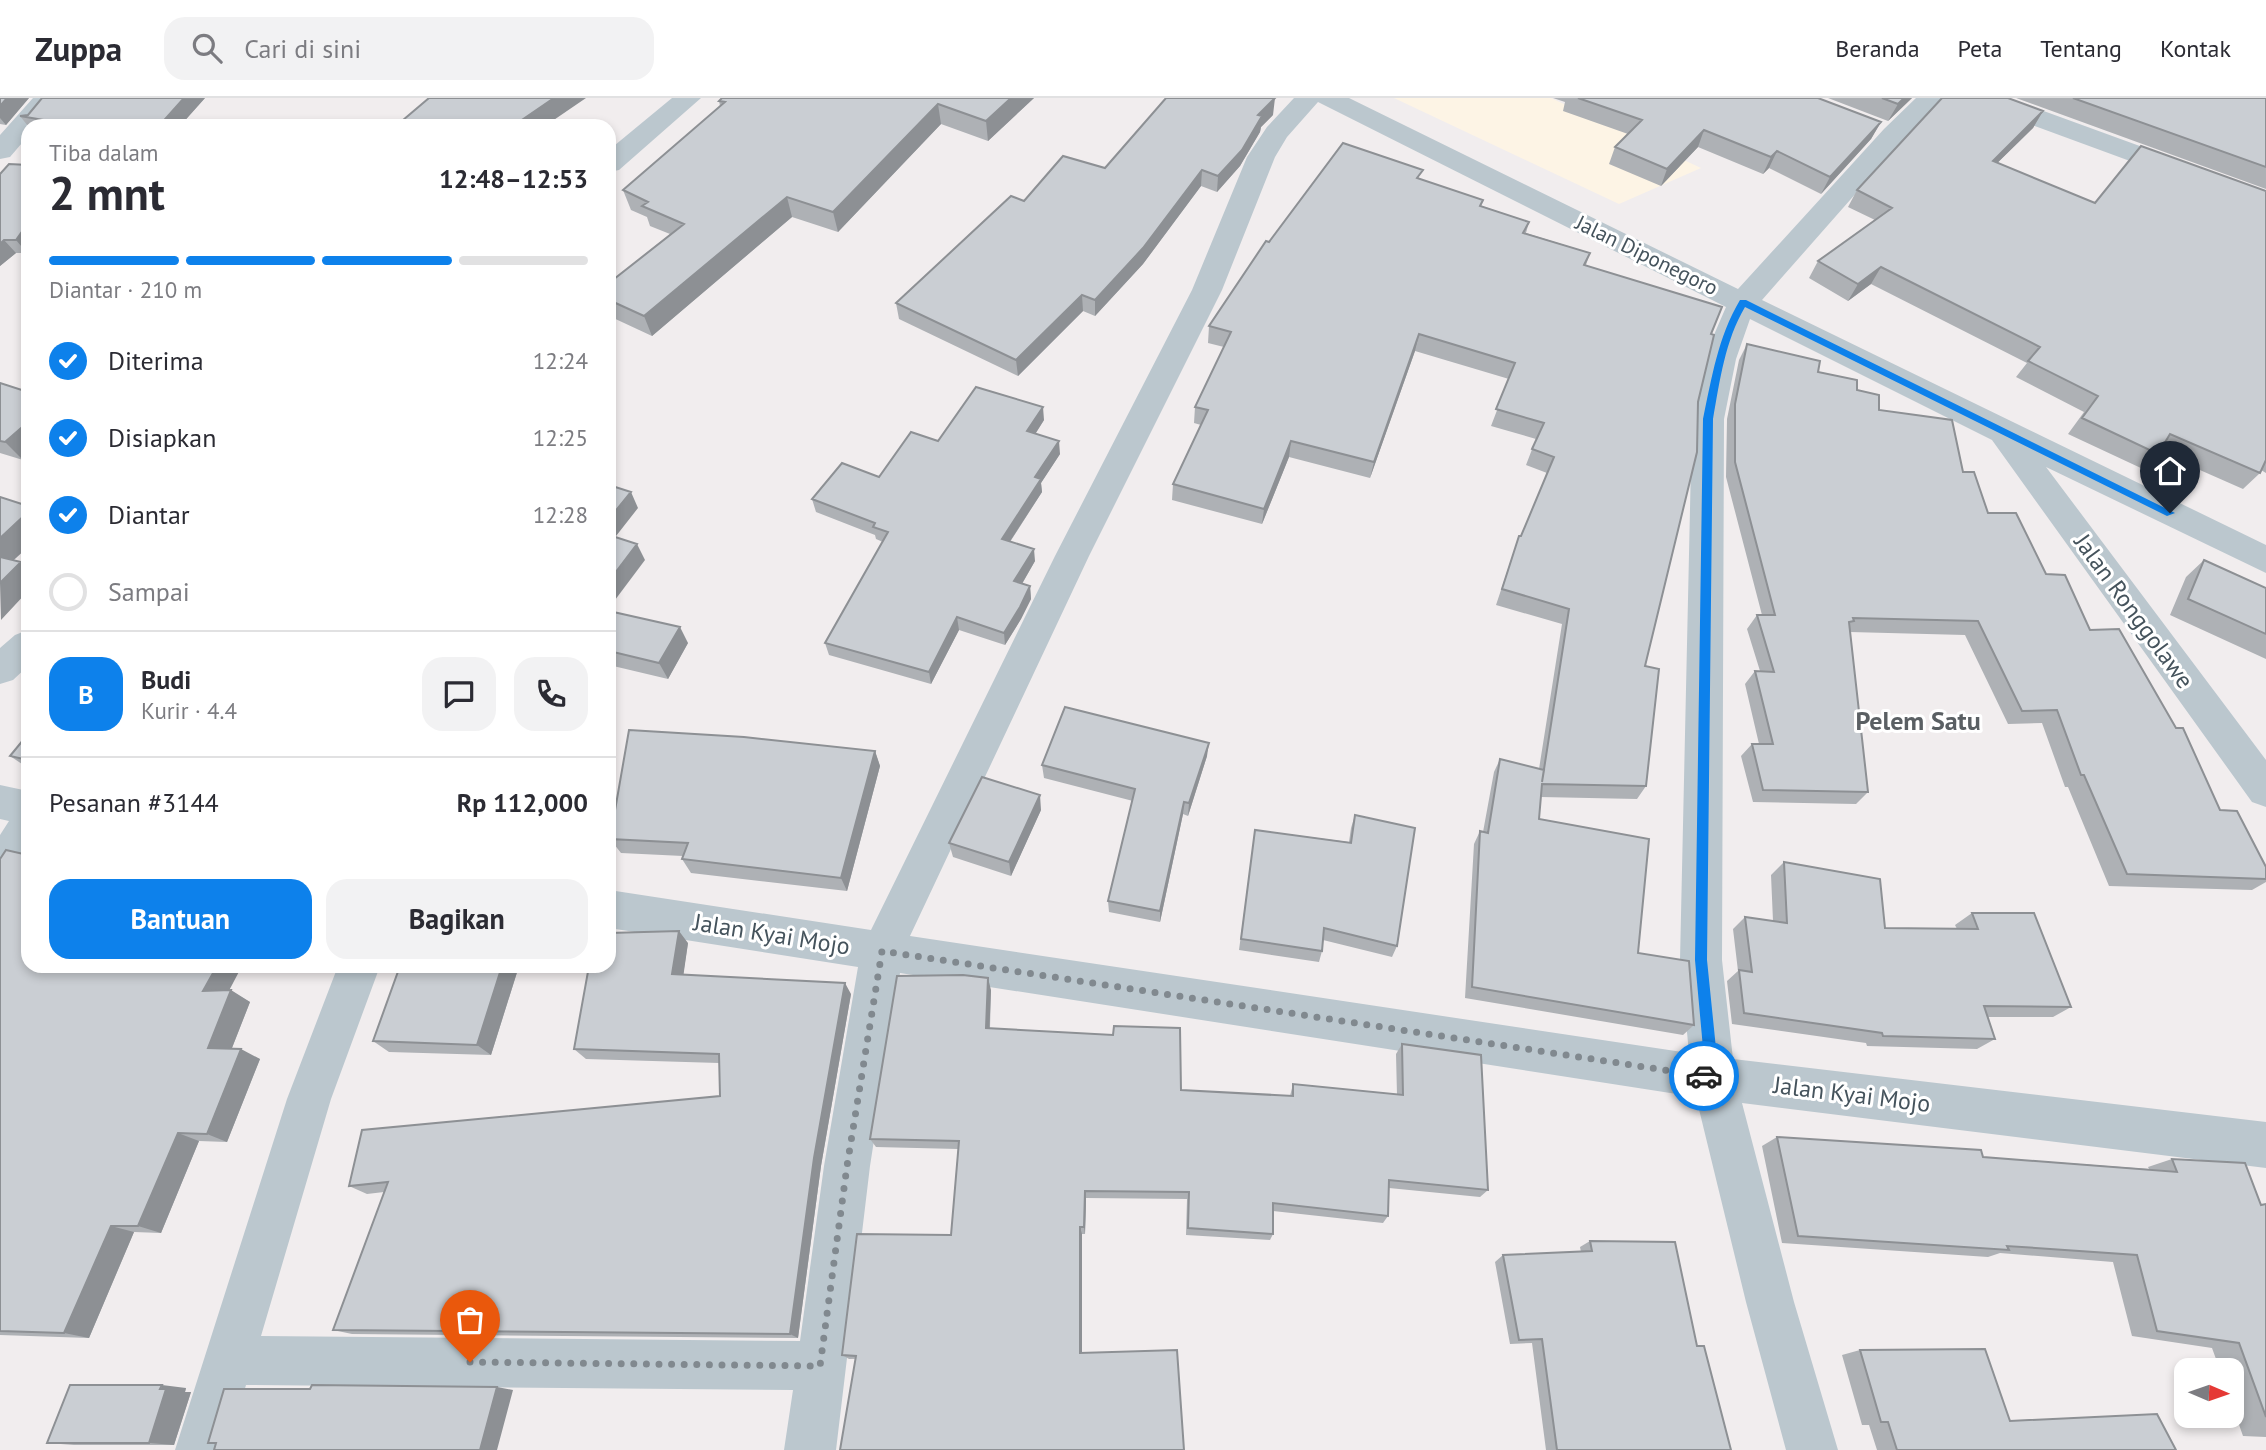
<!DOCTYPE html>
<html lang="id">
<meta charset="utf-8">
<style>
:root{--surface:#fff;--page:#f2f2f3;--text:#2b2b33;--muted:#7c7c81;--line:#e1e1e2;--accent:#0d81eb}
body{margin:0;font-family:"PT Sans",sans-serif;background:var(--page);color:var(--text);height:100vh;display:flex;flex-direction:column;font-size:26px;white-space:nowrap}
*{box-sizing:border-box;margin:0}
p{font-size:23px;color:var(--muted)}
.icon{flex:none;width:38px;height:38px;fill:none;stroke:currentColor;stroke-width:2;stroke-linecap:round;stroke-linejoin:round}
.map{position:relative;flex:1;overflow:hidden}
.panel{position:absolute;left:21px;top:21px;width:595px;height:854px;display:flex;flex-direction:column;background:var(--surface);border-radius:21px;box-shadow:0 4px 10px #0003}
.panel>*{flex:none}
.needle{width:46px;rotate:92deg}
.fabs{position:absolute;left:2174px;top:1260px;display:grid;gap:14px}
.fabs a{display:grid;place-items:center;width:70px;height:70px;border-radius:14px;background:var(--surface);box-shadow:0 4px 10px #0003;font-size:35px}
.pin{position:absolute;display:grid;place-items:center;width:60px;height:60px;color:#fff;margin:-72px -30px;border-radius:50% 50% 50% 0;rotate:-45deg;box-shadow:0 0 7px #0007}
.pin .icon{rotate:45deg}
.courier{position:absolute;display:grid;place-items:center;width:70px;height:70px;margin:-35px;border:5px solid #0d81eb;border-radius:50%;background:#fff;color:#222;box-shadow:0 2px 9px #0007}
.head em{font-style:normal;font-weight:700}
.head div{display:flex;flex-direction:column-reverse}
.head{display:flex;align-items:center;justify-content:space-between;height:119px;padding:0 28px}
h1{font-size:46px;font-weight:700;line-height:52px}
.bar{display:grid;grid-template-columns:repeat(4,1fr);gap:10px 7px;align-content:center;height:84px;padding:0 28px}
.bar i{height:9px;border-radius:5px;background:var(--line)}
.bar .active{background:var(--accent)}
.bar p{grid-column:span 4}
.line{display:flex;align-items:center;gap:18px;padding:0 28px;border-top:2px solid var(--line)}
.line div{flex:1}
.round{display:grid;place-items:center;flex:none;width:74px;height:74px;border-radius:21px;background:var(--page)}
ol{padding:0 28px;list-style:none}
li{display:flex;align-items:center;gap:21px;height:77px}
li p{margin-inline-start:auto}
li .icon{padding:7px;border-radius:50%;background:var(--accent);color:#fff;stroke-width:4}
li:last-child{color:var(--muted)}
li i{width:38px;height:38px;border:4px solid var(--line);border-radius:50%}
.button{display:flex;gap:14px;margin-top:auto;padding:14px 28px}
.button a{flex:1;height:80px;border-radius:21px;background:var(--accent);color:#fff;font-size:28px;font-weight:700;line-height:80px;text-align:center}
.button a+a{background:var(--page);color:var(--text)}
header{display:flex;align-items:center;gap:42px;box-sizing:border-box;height:98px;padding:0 35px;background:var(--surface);border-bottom:2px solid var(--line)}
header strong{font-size:33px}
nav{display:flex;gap:38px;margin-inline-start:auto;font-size:24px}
.search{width:490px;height:63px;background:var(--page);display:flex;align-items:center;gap:18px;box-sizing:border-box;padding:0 24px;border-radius:21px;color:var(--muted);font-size:26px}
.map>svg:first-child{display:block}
.commercial{fill:#fdf4e5}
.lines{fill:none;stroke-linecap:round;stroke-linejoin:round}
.minor{fill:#bbc7ce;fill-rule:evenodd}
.wall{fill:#aeb1b5}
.shaded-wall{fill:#8d9094}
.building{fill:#caced3;stroke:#8d9094;stroke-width:2}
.route{fill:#0d81eb}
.done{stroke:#81898f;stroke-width:7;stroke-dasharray:0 12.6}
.labels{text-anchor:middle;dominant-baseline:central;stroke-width:6;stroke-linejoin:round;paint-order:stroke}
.far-street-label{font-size:21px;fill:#45535c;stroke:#fff}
.street-label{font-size:24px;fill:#45535c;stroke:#fff}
.neighbourhood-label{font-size:26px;font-weight:bold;fill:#5a5f63;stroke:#fff}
</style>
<header>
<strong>Zuppa</strong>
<div class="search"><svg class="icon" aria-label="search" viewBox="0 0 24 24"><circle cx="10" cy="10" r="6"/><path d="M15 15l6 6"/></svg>Cari di sini</div>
<nav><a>Beranda</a><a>Peta</a><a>Tentang</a><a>Kontak</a></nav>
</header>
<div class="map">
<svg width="2266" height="1352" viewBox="0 0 2266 1352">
<rect width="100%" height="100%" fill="#f1edee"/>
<!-- commercial -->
<path class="commercial" d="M1394 0H1551L1701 70 1619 106Z"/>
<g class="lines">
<!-- minor -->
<path class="minor" d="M33 0H60L36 28H28V38L10 59 0 61V37Z
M672 0H701L619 72 609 74V52Z
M1294 0H1349L1738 191 1884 31 1916 0H1944L1902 43 1762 202 2266 447V475L2046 369 2266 662V709L2252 704 1992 342 1750 221 1736 261 1724 321 1722 862 1733 961 2266 1024V1070L1742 1005 1794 1204 1838 1352H1786L1746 1204 1696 999 900 875 870 1068 836 1352H784L793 1292 246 1287 227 1352H175L287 1001 338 868H380L331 1001 261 1238 800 1243 824 1068 858 869 609 830V792L871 832 1055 458 1192 192 1247 59 1267 29ZM1318 4 1726 209 1710 246 1692 321 1680 862 1689 955 910 838 1089 458 1222 192 1275 59 1287 39Z
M1971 0H2008L2266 94V113L1975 6Z
M28 532V568L13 582 0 586V550L15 537Z
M0 687 28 693C28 727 39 777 0 791V737L9 723 0 721Z"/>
</g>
<!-- wall -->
<path class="wall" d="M0 0H29L6 27 0 26Z
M205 0 180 28H28L20 18Z
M1034 0 988 43 941 26 838 134 792 119 652 238 609 218V185L670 136 650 128 647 119 631 112 623 92 720 8 719 3Z
M1553 0H1818L1881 24 1871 41 1821 96 1769 70 1763 76 1698 49 1661 88 1609 66 1615 49 1628 36 1563 13 1565 4Z
M1828 0H1912L1888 23Z
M2016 0H2266V91Z
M2043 13 2033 30 1997 65 2095 105 2266 93V375L2261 372 2260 375 2243 391 2159 354 2143 371 2068 336 2084 314 2016 279 2027 265 1871 186 1848 203 1809 180 1818 163 1875 122 1848 109 1857 92Z
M1273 17 1261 29 1260 34 1240 68 1217 94 1201 88 1143 166 1095 218 1083 213 1018 278 899 221 896 205 1024 103 1105 70Z
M0 76 27 155H16L0 168Z
M1421 82 1482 108 1529 124 1526 135 1590 155 1586 167 1711 236 1645 568 1646 688 1637 701 1541 699 1539 721 1638 855 1694 927 1683 937 1465 900 1474 746 1480 733 1483 734 1494 674 1500 661 1539 671 1562 526 1496 507 1519 438H1521L1547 375 1526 367 1536 341 1491 328 1509 281 1415 253 1370 380 1289 359 1262 426 1172 402 1173 386 1201 327 1194 325 1195 309 1224 249 1208 245 1209 228 1269 144Z
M1747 246 1818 274 1857 292 1879 312 1963 374 1988 415 2046 476 2090 532 2220 712 2266 769V784L2252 792 2109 788 2068 689H2065L2042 625 2008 626 1965 537 1850 534 1868 694 1856 706 1753 704 1741 658 1752 646H1759L1745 586 1755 573H1760L1747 531 1757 517H1762L1726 379 1727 321 1739 262Z
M0 285 23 362 0 355Z
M1044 322 1035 336 1060 356 1041 385 1042 394 1010 444 1035 463 1022 486 1030 488 1031 501 1021 521 1005 547 959 532 931 586 829 557 825 545 883 444 876 441 875 437 816 414 812 401 879 379 938 343Z
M2204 462 2266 490V561L2170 517 2186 479Z
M609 513 688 545 668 581 609 567Z
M28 636V670L10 658Z
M875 653 880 668 847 793 691 775 682 761 683 758 621 755 610 741Z
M1207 658 1188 718 1183 716 1160 824 1109 814 1108 803 1133 703 1044 680 1042 667Z
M1041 712 1011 778 953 759 949 745Z
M1355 717 1397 848 1392 859 1323 842 1322 853 1319 864 1239 852 1255 732 1349 744 1351 730Z
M0 761 250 904 232 950 260 961 227 1044 199 1043 161 1135 134 1134 89 1240 0 1237Z
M1784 764 1885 830 1957 831 1955 827 1972 815 2071 909 2053 919H1987L1995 941 1977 951 1867 948 1866 945 1732 926 1727 883 1738 873 1733 831 1745 819 1773 823 1771 777Z
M688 845 683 877 851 896 821 1068 798 1240 352 1236 333 1232 384 1094 367 1096 349 1088 720 998 719 965 586 961 574 951Z
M400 868H519L491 957 389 954 373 943Z
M991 892 990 930 1181 992 1290 998 1293 986 1397 997 1396 956 1402 946 1488 1092 1480 1099 1389 1090 1388 1118 1383 1125 1273 1113V1136L1270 1142 1186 1137 1187 1101 1086 1100 1085 1136H1082V1255L849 1261 842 1257 951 1137 958 1051 876 1049 870 1041Z
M1777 1039 1983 1059 2149 1071 2148 1069 2172 1061 2261 1107 2266 1106V1339L2243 1338 2231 1304V1272H2220L2212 1250 2132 1238 2113 1164 2000 1155 1988 1159 1782 1145 1762 1048Z
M1590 1143 1697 1248 1731 1352H1546L1532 1245 1510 1246 1495 1164 1503 1157 1581 1154 1580 1149Z
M1860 1252 2010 1323 2176 1352H1877L1869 1327H1862L1842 1257Z
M186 1290 185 1294H191L174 1347H74L47 1345Z"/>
<!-- shaded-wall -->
<path class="shaded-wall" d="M7 0H29L6 27 0 20V8Z
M184 0H205L180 28H159Z
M554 0H586L545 28H513Z
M1011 0H1034L988 43 986 23Z
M1275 0 1273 17 1261 29 1260 34 1240 68 1217 94 1218 78 1258 17Z
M1904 0H1912L1888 23 1898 6Z
M938 6 941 26 838 134 833 114Z
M2043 13 2033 30 1982 80 1993 63Z
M1881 24 1871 41 1821 96 1830 79Z
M1704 32 1698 49 1661 88 1667 71Z
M1777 53 1769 70 1763 76 1771 59Z
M1202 72 1201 88 1143 166 1095 218V202Z
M787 99 792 119 652 238 644 218Z
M28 125V154L27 155 16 142Z
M4 142 16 155 0 168V146Z
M1881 169 1871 186 1848 203 1858 186Z
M1082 197 1083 213 1018 278 1016 262Z
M1419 236 1415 253 1370 380 1374 364Z
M1043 309 1044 322 1029 346 1027 333Z
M28 324V358L23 362 5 344Z
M1059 343 1060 356 1041 385 1042 394 1003 454 1002 441 1035 379Z
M1291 343 1289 359 1262 426 1264 411Z
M631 394 638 410 609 447V421Z
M28 414V449L4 471 0 468V440Z
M637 446 645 462 609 510V483Z
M1034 451 1035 463 1016 496 1014 483Z
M21 464 28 471V493L1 522 0 485Z
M1030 488 1031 501 1021 521 1005 547 1004 535Z
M957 519 959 532 931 586 929 574Z
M680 529 688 545 668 581 659 565Z
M1209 645 1207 658 1188 718 1189 705Z
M875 653 880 668 847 793 841 780Z
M1040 697 1041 712 1011 778 1009 764Z
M1184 704 1183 716 1160 824V813Z
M679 833 688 845 682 887 672 876Z
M217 868H242L223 904 203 893Z
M502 868H519L491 957 477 947Z
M988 880 991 892 989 941 986 930Z
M845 885 851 896 821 1068 798 1240 790 1236 814 1060Z
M231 892 250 904 228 960 208 950Z
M241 951 260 961 227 1044 207 1036Z
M178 1035 199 1043 161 1135 138 1128Z
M1085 1093 1086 1100 1085 1136 1084 1129Z
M111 1128 134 1134 89 1240 64 1235Z
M1080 1129 1082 1136V1259L1080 1255Z
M162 1287 186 1290 185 1294H191L174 1347 149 1345Z
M497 1289 513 1292 497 1352H480Z"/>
<!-- building -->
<path class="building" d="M0 0H7L0 8Z
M42 0H184L159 28H79L20 18 28 17Z
M429 0H554L513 28H396Z
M722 0H1011L986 23 938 6 833 114 787 99 644 218 609 202V185L684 126 642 108 648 104 623 92 725 4 719 3Z
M1166 0H1275L1258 17 1262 18 1242 52 1218 78 1202 72 1143 150 1095 202 1082 197 1016 262 896 205 1011 98 1024 103 1063 58 1105 70Z
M1578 0H1818L1881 24 1830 79 1777 53 1771 59 1704 32 1667 71 1615 49 1642 22Z
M1882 0H1904L1898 6Z
M1942 0H2008L2043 13 1993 63 2095 105 2141 48 2266 93V362L2260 375 2170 336 2158 356 2082 320 2098 298 2028 263 2040 249 1881 169 1858 186 1818 163 1892 110 1857 92Z
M2073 0H2266V69Z
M1343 45 1423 72 1417 80 1483 102 1480 108 1529 124 1523 135 1590 155 1584 167 1722 209 1711 236 1714 237 1698 304 1697 354 1645 568 1659 571 1646 688 1542 686 1539 721 1649 741 1638 855 1689 863 1694 927 1472 889 1480 733 1488 735 1500 661 1544 672 1542 684 1569 511 1502 491 1519 438H1521L1554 359 1532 351 1544 325 1496 311 1515 265 1419 236 1374 364 1291 343 1264 411 1173 386 1208 312 1195 309 1231 234 1209 228 1266 143 1269 144Z
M9 66 28 67V125L16 142H4L0 146V76Z
M1747 246 1820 263 1818 274 1857 282V292L1879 297V312L1952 322 1963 374H1974L1988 415H2016L2046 476 2065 477 2090 532 2119 531 2176 630H2183L2220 712 2237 713 2266 769V781L2127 776 2084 677H2081L2057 612 2022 613 1978 523 1853 520 1854 523 1849 524 1868 694 1763 692 1752 646H1773L1755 573 1774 574 1757 517H1775L1735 364V306Z
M0 285 28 294V324L5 344 0 343Z
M976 289 1043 309 1027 333 1059 343 1035 379 1041 381 1002 441 1034 451 1014 483 1030 488 1020 509 1004 535 957 519 929 574 825 545 888 434 873 429 875 425 812 401 842 365 879 379 911 334 938 343Z
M609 387 631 394 609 421Z
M0 399 28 408V414L0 440Z
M609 437 637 446 609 483Z
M0 459 21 464 0 485Z
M2204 462 2266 490V536L2188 501Z
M609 513 680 529 659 565 609 553Z
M1065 609 1209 645 1189 705 1184 704 1160 813 1108 803 1135 691 1042 667Z
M629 632 744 639 875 653 841 780 682 761 688 745 610 741Z
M28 636V662L10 658Z
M982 679 1040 697 1009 764 949 745Z
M1355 717 1415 730 1397 848 1324 830 1322 853 1241 841 1255 732 1351 745Z
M6 752 28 757V868H217L203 893 231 892 208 950 241 951 207 1036 178 1035 138 1128H111L64 1235 0 1233V761Z
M1784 764 1880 781 1885 830 1978 831 1972 815H2034L2071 909 1984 908 1995 941 1883 938 1882 935 1744 915 1739 872 1752 874 1745 819 1787 825Z
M679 833 672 876 845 885 814 1060 790 1236 333 1232 388 1084 349 1088 362 1032 720 998 719 956 574 951 589 868H609V835Z
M400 868H502L477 947 373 943Z
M963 877 988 880 986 930 1113 937 1114 928 1180 930 1181 992 1293 998V986L1403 997 1402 946 1481 957 1488 1092 1389 1082 1388 1118 1273 1105V1136L1188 1130 1189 1094 1085 1093 1084 1129H1080V1255L1177 1252 1184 1352H840L856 1258 842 1257 857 1136 951 1137 959 1043 870 1041 897 878Z
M1777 1039 1981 1052 1983 1059 2177 1074 2172 1061 2245 1065 2261 1107 2266 1106V1319L2239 1245 2157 1233 2137 1157 2007 1148 2009 1152 1798 1138Z
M1590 1143 1675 1144 1697 1248H1704L1731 1352H1557L1542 1241 1519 1242 1503 1157 1592 1153Z
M1985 1251 2010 1323 2157 1316 2176 1352H1897L1888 1324H1881L1860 1252Z
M70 1287H162L160 1291H166L149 1345H47Z
M312 1287 497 1289 480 1352H214L216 1345H208L224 1291H310Z"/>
<!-- route -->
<path class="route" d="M1740 202H1746L2175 415 2167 418 1745 209C1725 243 1720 282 1713 321L1707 862 1719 980 1713 986 1699 983 1697 978 1699 974 1705 972 1695 862 1703 321C1712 279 1718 239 1740 202Z"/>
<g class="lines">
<!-- done -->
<path class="done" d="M470 1264 820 1268 847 1068 882 853 1704 978"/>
</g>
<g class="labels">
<!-- far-street labels -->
<g class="far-street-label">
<text transform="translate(1647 157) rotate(26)">Jalan Diponegoro</text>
</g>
<!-- street labels -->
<g class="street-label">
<text transform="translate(2134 513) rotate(54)">Jalan Ronggolawe</text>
<text transform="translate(772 836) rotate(9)">Jalan Kyai Mojo</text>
<text transform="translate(1852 996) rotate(7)">Jalan Kyai Mojo</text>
</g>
<!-- neighbourhood labels -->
<g class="neighbourhood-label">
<text x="1918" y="622">Pelem Satu</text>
</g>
</g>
</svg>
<div class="fabs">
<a><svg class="needle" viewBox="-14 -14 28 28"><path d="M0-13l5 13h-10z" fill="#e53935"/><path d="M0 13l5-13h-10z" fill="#7c7c81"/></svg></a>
</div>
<div class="pin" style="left:470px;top:1264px;background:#ea580c"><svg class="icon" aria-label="bag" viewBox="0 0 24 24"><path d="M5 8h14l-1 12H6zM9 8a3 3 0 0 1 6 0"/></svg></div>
<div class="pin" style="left:2170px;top:415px;background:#1f2937"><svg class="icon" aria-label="home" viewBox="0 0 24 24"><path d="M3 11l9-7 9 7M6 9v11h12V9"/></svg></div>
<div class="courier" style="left:1704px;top:978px"><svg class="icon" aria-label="car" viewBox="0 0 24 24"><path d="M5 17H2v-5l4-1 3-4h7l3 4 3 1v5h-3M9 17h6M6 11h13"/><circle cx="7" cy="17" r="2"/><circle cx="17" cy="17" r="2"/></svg></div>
<section class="panel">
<div class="head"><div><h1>2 mnt</h1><p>Tiba dalam</p></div><em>12:48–12:53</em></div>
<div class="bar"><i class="active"></i><i class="active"></i><i class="active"></i><i></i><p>Diantar · 210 m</p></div>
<ol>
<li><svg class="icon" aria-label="check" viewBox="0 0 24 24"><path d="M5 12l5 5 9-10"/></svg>Diterima<p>12:24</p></li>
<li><svg class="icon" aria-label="check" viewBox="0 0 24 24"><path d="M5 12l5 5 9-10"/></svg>Disiapkan<p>12:25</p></li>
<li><svg class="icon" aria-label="check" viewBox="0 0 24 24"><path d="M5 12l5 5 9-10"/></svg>Diantar<p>12:28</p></li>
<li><i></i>Sampai</li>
</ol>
<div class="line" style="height:126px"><b class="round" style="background:var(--accent);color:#fff">B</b><div><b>Budi</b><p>Kurir · 4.4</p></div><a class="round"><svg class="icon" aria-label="chat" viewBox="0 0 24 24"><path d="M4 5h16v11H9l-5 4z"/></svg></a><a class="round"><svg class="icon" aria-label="phone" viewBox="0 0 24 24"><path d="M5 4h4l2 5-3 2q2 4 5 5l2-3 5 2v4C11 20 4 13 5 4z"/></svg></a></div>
<div class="line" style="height:91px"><div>Pesanan #3144</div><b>Rp 112,000</b></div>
<div class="button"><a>Bantuan</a><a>Bagikan</a></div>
</section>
</div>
